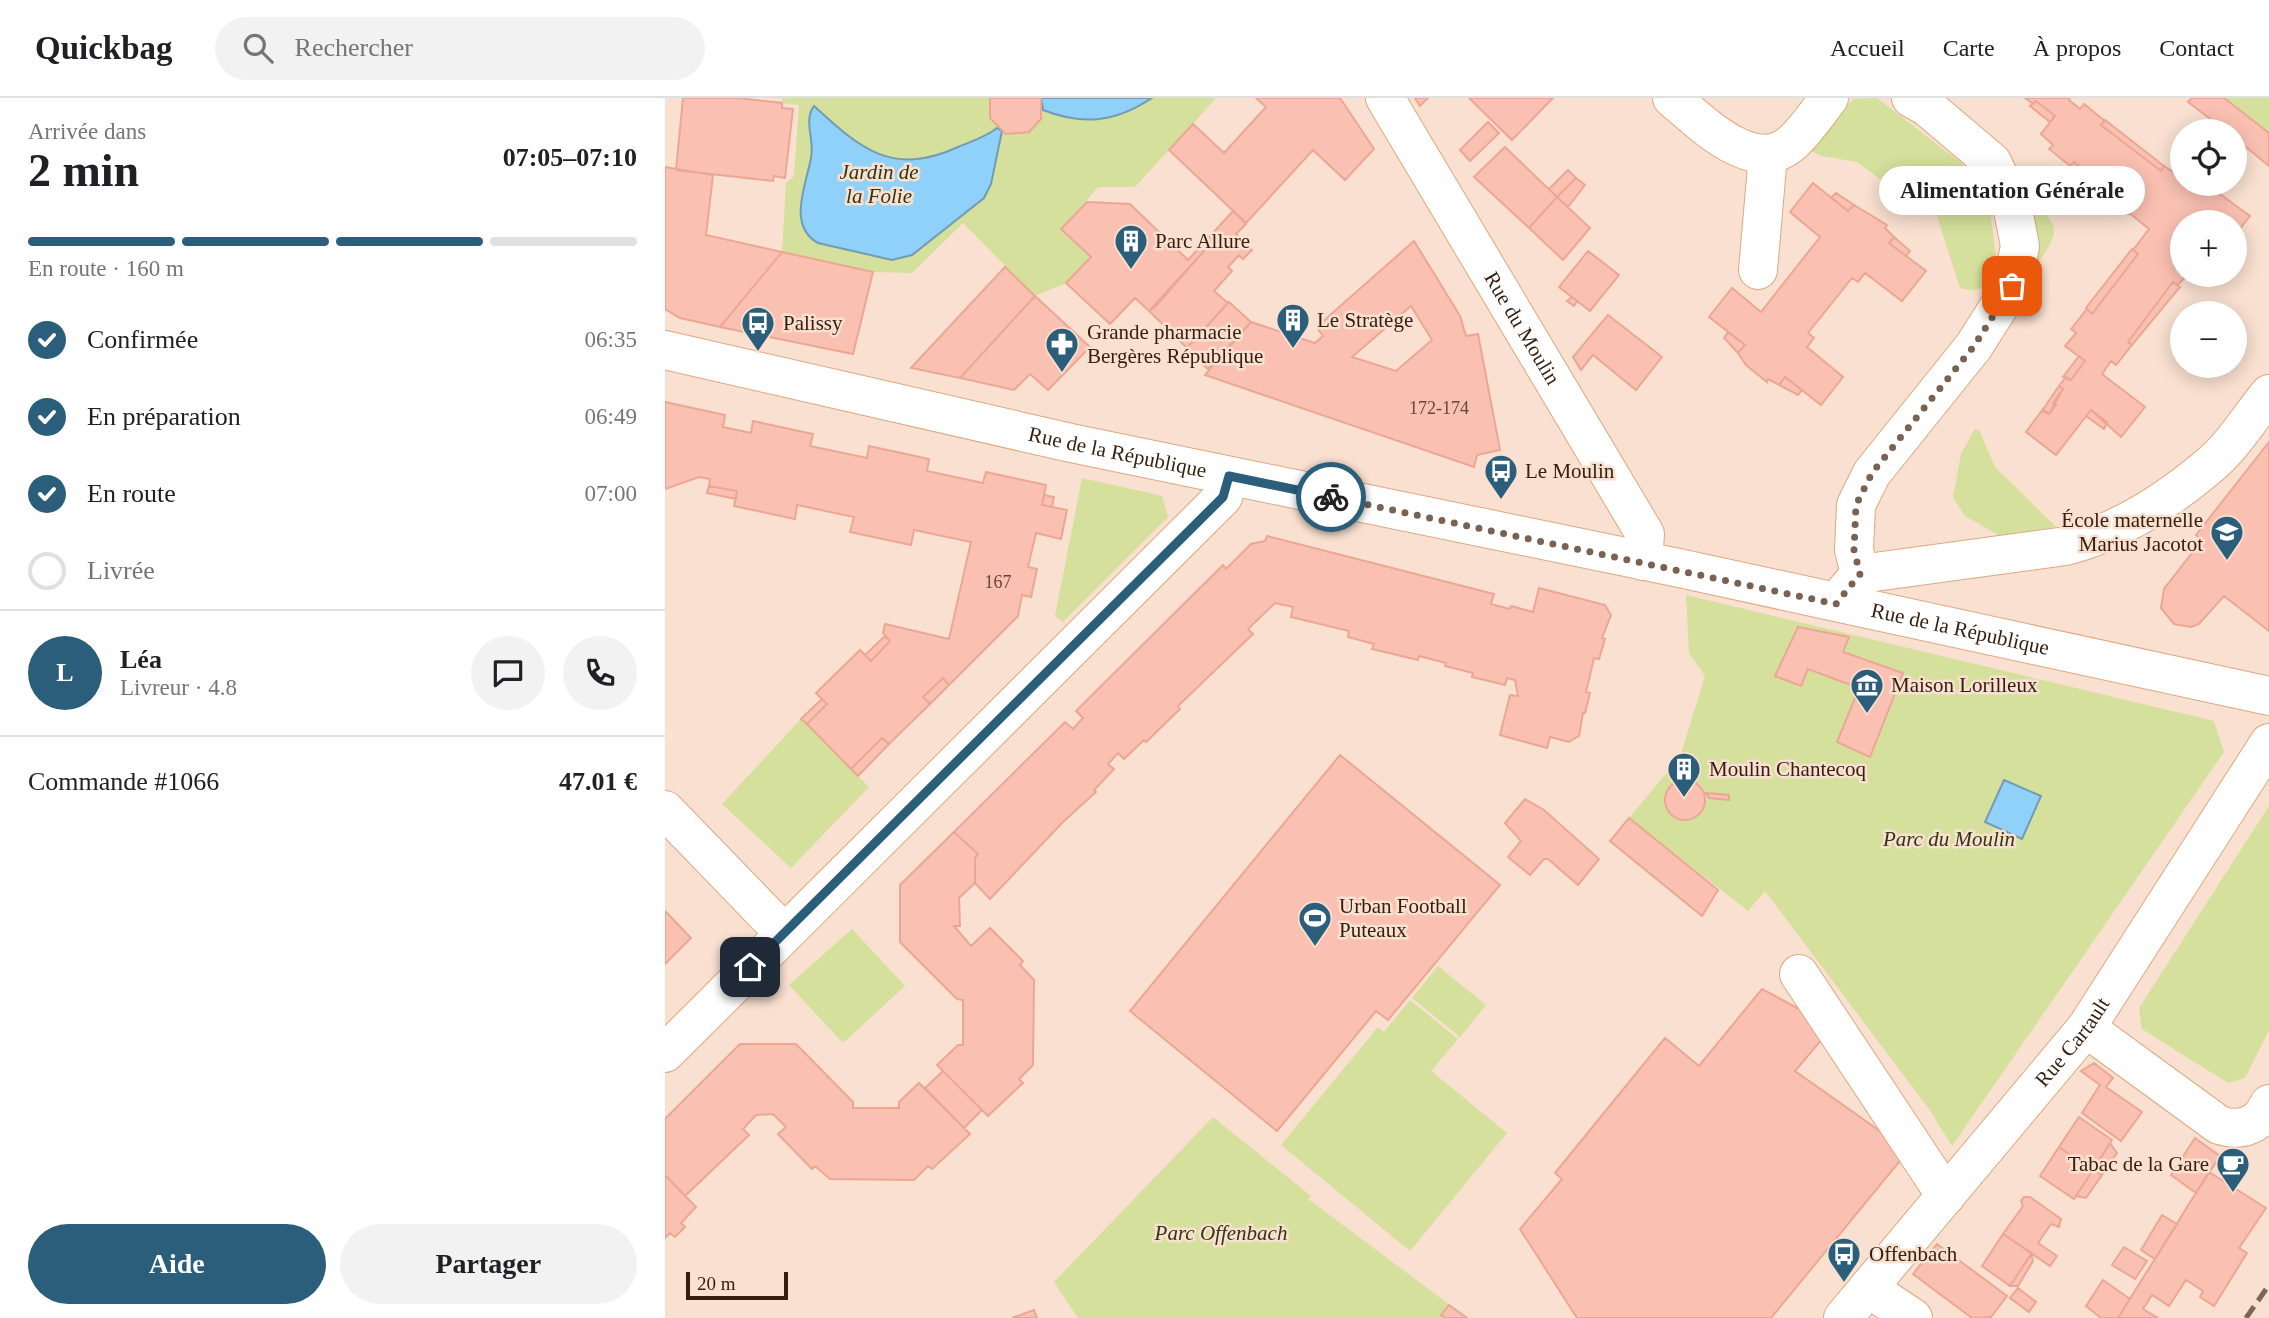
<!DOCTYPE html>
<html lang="fr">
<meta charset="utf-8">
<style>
:root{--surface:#fff;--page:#f2f2f2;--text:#202124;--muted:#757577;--line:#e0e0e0;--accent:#2b5e7b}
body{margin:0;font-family:"Times New Roman",serif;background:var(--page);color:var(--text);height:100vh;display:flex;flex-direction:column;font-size:26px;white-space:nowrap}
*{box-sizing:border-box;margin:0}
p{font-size:23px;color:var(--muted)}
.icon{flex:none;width:38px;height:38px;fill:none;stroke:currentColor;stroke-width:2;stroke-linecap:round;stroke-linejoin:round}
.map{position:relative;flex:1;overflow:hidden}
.drawer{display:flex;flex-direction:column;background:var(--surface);width:665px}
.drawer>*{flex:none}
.fabs{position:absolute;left:1505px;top:21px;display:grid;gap:14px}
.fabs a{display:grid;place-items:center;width:77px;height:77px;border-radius:50%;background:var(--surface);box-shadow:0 4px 18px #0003;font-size:35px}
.scale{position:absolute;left:21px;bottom:18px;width:102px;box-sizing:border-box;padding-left:7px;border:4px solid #341e0e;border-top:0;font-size:19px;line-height:24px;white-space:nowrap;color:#341e0e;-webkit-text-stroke:5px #f9e0d0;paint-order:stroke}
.pin{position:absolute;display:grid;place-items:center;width:60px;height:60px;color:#fff;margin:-30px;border-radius:14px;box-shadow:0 4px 10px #0006}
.courier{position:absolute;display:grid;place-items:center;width:70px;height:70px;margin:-35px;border:5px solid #2b5e7b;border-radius:50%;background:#fff;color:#222;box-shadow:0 2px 9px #0007}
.bubble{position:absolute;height:49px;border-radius:24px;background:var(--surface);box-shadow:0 4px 18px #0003;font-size:23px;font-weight:700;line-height:49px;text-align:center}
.summary em{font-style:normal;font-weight:700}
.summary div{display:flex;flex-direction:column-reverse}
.summary{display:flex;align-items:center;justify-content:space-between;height:119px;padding:0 28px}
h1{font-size:46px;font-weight:700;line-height:52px}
.bar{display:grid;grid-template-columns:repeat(4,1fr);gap:10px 7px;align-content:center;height:84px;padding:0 28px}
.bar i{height:9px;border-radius:5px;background:var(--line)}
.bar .on{background:var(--accent)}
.bar p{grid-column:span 4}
.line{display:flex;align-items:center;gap:18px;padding:0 28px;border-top:2px solid var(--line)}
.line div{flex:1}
.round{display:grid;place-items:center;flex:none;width:74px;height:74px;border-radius:37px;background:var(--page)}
ol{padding:0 28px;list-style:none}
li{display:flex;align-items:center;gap:21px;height:77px}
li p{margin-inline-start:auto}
li .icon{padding:7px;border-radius:50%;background:var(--accent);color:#fff;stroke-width:4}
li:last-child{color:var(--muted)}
li i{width:38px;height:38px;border:4px solid var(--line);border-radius:50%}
.primary-button{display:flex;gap:14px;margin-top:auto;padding:14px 28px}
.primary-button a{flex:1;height:80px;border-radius:42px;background:var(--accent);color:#fff;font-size:28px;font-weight:700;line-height:80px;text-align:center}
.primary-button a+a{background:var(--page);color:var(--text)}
header{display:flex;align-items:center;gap:42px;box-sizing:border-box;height:98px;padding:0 35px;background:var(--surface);border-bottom:2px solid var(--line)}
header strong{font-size:33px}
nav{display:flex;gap:38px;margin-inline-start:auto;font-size:24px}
.search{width:490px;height:63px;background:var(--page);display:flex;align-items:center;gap:18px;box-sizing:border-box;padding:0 24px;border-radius:38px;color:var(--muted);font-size:26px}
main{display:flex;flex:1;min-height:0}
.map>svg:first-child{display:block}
.green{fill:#d4e09b}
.water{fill:#90d1f9;stroke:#749bb2;stroke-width:2}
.building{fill:#fac1b2;stroke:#eba794;stroke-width:2;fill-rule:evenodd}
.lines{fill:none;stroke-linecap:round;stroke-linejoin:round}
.minor-casing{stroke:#e0a77f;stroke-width:40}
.minor{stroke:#fff;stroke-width:38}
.rail{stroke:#7d6656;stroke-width:5;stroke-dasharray:14 7;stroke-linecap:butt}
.done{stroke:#796252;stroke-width:7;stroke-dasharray:0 12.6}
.route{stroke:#2b5e7b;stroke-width:9}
.labels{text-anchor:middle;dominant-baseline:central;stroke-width:5;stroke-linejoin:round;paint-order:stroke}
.number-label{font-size:18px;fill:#664737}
.park-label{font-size:21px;font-style:italic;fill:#313612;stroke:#f9e0d0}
.poi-label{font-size:21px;fill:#341e0e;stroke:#f9e0d0;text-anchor:start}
.street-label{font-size:21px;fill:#341e0e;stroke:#f9e0d0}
</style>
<header>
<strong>Quickbag</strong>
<div class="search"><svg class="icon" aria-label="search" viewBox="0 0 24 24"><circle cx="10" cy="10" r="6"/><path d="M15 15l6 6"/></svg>Rechercher</div>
<nav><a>Accueil</a><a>Carte</a><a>À propos</a><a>Contact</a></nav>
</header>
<main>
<section class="drawer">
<div class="summary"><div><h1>2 min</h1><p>Arrivée dans</p></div><em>07:05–07:10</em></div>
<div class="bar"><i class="on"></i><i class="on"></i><i class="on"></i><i></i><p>En route · 160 m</p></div>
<ol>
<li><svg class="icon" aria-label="check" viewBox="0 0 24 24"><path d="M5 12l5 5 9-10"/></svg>Confirmée<p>06:35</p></li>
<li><svg class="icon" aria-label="check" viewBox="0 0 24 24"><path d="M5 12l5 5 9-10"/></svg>En préparation<p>06:49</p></li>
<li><svg class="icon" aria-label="check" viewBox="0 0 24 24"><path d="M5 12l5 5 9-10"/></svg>En route<p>07:00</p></li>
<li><i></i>Livrée</li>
</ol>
<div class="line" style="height:126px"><b class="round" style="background:var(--accent);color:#fff">L</b><div><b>Léa</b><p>Livreur · 4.8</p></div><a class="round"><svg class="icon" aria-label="chat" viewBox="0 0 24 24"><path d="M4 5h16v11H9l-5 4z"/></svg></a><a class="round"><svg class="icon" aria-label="phone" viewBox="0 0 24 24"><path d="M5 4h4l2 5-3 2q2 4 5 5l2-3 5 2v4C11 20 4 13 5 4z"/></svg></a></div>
<div class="line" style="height:91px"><div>Commande #1066</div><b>47.01 €</b></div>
<div class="primary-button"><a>Aide</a><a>Partager</a></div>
</section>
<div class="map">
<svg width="1604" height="1220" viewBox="0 0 1604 1220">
<rect width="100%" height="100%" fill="#f9e0d0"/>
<!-- green -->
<path class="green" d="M117 0H551L470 89H433L397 131 426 159 401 185 370 198 298 125 247 175 208 174 117 154 121 85 129 78 134 7 117 5Z
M1212 0 1317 81 1324 103 1333 174C1323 188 1313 196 1295 190L1263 90 1250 107 1192 64 1157 58 1145 53 1188 1Z
M1559 0H1604V35Z
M1361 99C1399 128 1395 134 1368 172Z
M1310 331 1314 332 1330 369 1391 429 1335 438 1300 418 1288 399 1296 356Z
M417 380 497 398 503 419 398 524 390 518Z
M1021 497 1549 623 1559 654 1287 1048 1264 1011 1100 793 1083 813 964 720 1015 659 1040 578 1024 555Z
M136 621 204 689 126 770 57 706Z
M1604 708V932L1580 980 1563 985 1477 931 1474 910Z
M187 831 240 888 178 945 124 887Z
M773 868 821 907 795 939 747 900Z
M745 902 793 941 766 973 842 1035 745 1153 616 1047 713 929 719 934Z
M548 1019 646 1098 643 1101 802 1220H413L389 1184Z"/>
<!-- water -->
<path class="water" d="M376 0H487C451 24 419 28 378 12Z
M149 8C196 51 227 79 293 49 307 43 319 40 332 30L337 33 326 86 319 100 247 157 227 162 153 145C122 128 141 87 146 60 150 43 138 22 149 8Z
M1339 682 1376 698 1357 741 1320 724Z"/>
<!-- building -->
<path class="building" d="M18 0H73L117 5V10L128 11 120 80 109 78 108 83 11 72Z
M325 0H376V21L364 34 341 36 325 20Z
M591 0H675L709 51 680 82 648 52 581 125 504 52 528 26 559 55 601 9Z
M750 0H763L755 8Z
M804 0H888L847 42Z
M1360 0H1405L1404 2 1415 11 1419 6 1440 23 1436 27 1496 73 1499 68 1517 80V86H1541L1585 118 1570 137V124H1517V177H1522L1513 187 1508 184 1463 244 1467 247 1451 267 1446 263 1437 276 1480 309 1456 339 1426 312 1391 357 1361 334 1378 311 1384 316 1398 291 1394 288 1401 279 1406 282 1420 263 1400 248 1411 235 1406 231 1422 211 1427 216 1473 156 1468 152 1484 131 1463 114 1467 110 1460 105 1409 64 1405 68 1384 51 1388 47 1376 36 1390 18 1371 3 1368 6Z
M1527 0H1559L1604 35V68L1570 40V33H1561L1523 4Z
M1371 3 1390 18 1385 24 1365 8Z
M1440 22 1499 68 1496 73 1436 27Z
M823 24 834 35 805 63 795 52Z
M840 49 892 99 864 130 809 79Z
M1409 64 1467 110 1463 116 1404 69Z
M0 69 48 77 41 137 117 154 55 229 15 220 0 211Z
M903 72 911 80 892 99 884 91Z
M911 80 920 87 903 109 892 99Z
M1148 85 1183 113 1189 107 1222 127 1220 130 1229 139 1224 145 1261 173 1237 203 1200 175 1193 184 1187 180 1143 235 1149 240 1142 249 1178 279 1156 307 1120 279 1114 287 1103 281 1102 284 1081 267 1073 255 1080 247 1044 219 1067 190 1096 214 1155 139 1125 114Z
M1171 95 1189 107 1183 113 1166 100Z
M892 99 925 130 898 162 864 130Z
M422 104 465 106 523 162 535 149 539 153 490 209 484 213 470 200 445 226 401 185 426 159 396 131Z
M568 113 581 126 571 136 587 152 578 161 574 157 563 169 567 173 549 193 563 205 522 250 484 213 539 153 535 149Z
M1229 139 1245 153 1241 158 1224 145Z
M749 143 795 218 801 238 813 236 835 352 812 357 809 369 540 277 586 224 650 245 658 238 653 231 656 225ZM746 208 767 242 731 273 687 259Z
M1467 151 1473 156 1427 216 1421 210Z
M923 153 954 177 925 213 894 189Z
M117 154 208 174 188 256 55 229Z
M340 169 370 198 295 280 246 270Z
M1508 184 1515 189 1467 247 1463 244Z
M370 198 425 249 383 292 365 276 349 292 295 280Z
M907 199 912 203 909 208 902 203Z
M564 204 586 224 543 271 521 251Z
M943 217 997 259 971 292 928 257 916 272 908 259Z
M1063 234 1080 247 1073 255 1059 240Z
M1414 258 1420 263 1406 282 1398 279Z
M1120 279 1137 292 1133 297 1114 287Z
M1394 288 1398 291 1388 305 1391 307 1384 316 1377 313Z
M0 304 60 317 58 329 86 335 88 323 148 336 145 348 202 360 204 348 264 361 262 373 318 385 321 374 381 387 377 407 402 412 396 441 371 435 363 469 372 471 366 499 357 497 353 518 284 587 278 580 258 599 265 606 224 646 217 640 186 671 142 626 162 606 151 595 195 552 206 563 225 543 218 535 220 526 284 541 306 444 249 432 246 447 185 434 189 419 132 407 130 421 69 408 72 393 44 388 45 381 34 379 0 391Z
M1426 312 1442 324 1439 331 1421 318Z
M1604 344V533L1559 498 1534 526 1526 529 1509 526 1496 510 1499 491 1537 442 1531 437Z
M44 388 72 393 71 401 42 395Z
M379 397 389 399 387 409 377 407Z
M602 438 829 496 826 506 845 511 846 508 868 514 874 490 940 507 946 517 937 540 940 541 934 561 929 560 921 594 925 595 920 615H918L914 638 904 644 885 639 882 650 835 637 845 597 853 598 850 582 842 580 840 587 807 579 808 575 780 568 781 565 754 558 753 562 707 551 709 546 683 539 684 533 626 519 628 509 610 505 583 531 588 536 513 608 515 611 481 644 479 642 459 661 453 655 443 666 449 671 429 692 431 694 398 724 325 801 310 785V760L313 756 289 734 400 624 408 631 418 620 411 613 558 467 561 471 586 446 600 443Z
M1133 529 1184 539 1178 554 1238 575 1205 659 1172 644 1194 590 1143 571 1136 588 1110 578Z
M220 538 225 543 206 563 200 557Z
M278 580 284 587 265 606 258 599Z
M157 601 162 606 142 626 136 621Z
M217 640 224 646 193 678 186 671Z
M675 657 835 787 723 922 711 913 612 1033 465 913Z
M1000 702a20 20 0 1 1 40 0a20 20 0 1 1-40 0Z
M1041 695 1064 697V702L1044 700Z
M860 701 879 712 934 761 913 787 883 761H879L865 777 843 759 856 743 840 725Z
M964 720 1053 792 1037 818 945 743Z
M289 734 313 756 310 760V785L294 800 295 828H289L306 848 325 830 358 863 355 867 369 882 368 967 354 981 358 985 323 1018 272 967 293 947H298V902L292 901 235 844V787Z
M0 813 26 840 0 866Z
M1097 891 1136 912 1158 940 1130 973 1243 1053 1106 1220H912L855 1131 897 1081 890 1075 1000 940 1034 968Z
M75 946H131L188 1004V1010H234V1004L254 985 305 1036 267 1071 263 1068 249 1082 165 1081 150 1068 147 1071 113 1036 121 1029 108 1016 91 1017 78 1031 84 1037 20 1098 0 1077V1021Z
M1429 965 1448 980 1441 989 1477 1014 1456 1043 1417 1015 1435 987 1416 973Z
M278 973 317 1012 299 1030 260 990Z
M1414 1019 1447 1042 1428 1072 1394 1049Z
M1530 1040 1555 1058 1531 1095 1506 1077Z
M1445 1045 1452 1055 1437 1077 1428 1072Z
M1394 1049 1428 1072 1409 1101 1375 1078Z
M1428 1072 1437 1077 1421 1100 1411 1098Z
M1544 1074 1601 1110 1574 1150 1582 1155 1549 1208 1535 1199 1538 1193 1521 1182 1504 1208 1487 1197 1478 1211 1493 1220H1453Z
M0 1077 31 1109 16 1125 20 1129 10 1139 5 1135 0 1140Z
M1359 1099H1365L1396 1121 1394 1129 1386 1126 1373 1145 1392 1158 1385 1168 1338 1136 1358 1108 1356 1103Z
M1497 1117 1512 1126 1490 1161 1476 1152Z
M1338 1136 1367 1155 1345 1188 1317 1168Z
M1272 1146 1342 1198 1326 1219 1307 1220 1248 1176Z
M1459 1149 1482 1163 1470 1181 1447 1167Z
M1366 1156 1368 1163 1353 1188H1345Z
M1438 1182 1465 1201 1453 1220H1436L1421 1208Z
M1353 1190 1371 1204 1364 1214 1345 1200Z
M784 1207 802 1220H781L776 1217Z
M369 1212 372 1220H347Z"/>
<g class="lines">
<defs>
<g id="minor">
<path id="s1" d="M720 0 980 436 978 463"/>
<path d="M1007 0C1036 24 1091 81 1129 43 1142 31 1153 14 1164 0"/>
<path d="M1093 172 1103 57"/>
<path id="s2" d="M0 252 406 345 1014 470 1604 598"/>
<path d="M1195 476 1189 452 1191 407 1207 375 1309 248 1347 188 1355 148 1347 107 1327 64 1262 9 1246 0"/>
<path d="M1178 496 1195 476 1401 448C1454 434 1504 402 1545 367 1568 348 1585 319 1604 296"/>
<path d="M0 712 118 834"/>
<path d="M1134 876 1281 1098"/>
<path d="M1421 930 1554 1027C1576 1034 1594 1028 1604 1006"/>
<path d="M0 955 558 399 564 378"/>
<path d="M1203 1190 1248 1220"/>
<path id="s3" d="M1178 1220 1421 930 1604 645"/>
</g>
</defs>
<!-- minor casing -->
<use href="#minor" class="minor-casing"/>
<!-- minor -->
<use href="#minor" class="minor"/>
<!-- rail -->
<path class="rail" d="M1581 1220 1604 1187"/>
</g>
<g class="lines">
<!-- done -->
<path class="done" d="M666 399 1171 506 1195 476 1189 452 1191 407 1207 375 1309 248 1347 188"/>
<!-- route -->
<path class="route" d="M85 869 558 399 564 378 666 399"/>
</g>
<!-- icons -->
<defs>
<symbol id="building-pin" viewBox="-11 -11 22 30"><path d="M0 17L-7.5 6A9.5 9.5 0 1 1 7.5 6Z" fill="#2b5e7b" stroke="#f9e0d0"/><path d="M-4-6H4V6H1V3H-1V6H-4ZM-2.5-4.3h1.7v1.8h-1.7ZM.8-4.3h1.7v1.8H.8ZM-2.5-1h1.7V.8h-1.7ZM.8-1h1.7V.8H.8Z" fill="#fff"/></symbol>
<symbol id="bus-pin" viewBox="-11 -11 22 30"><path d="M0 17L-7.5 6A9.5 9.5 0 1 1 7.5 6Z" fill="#2b5e7b" stroke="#f9e0d0"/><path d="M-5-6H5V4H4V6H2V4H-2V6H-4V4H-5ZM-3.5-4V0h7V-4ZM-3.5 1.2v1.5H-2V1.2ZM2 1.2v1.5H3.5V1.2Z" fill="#fff"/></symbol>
<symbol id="pharmacy-pin" viewBox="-11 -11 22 30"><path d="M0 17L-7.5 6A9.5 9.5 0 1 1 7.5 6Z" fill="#2b5e7b" stroke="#f9e0d0"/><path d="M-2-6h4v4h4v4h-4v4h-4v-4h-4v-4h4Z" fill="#fff"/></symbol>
<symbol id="school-pin" viewBox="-11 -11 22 30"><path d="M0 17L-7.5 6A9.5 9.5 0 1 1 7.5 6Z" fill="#2b5e7b" stroke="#f9e0d0"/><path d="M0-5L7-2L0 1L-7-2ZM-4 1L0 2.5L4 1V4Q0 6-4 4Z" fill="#fff"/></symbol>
<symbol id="museum-pin" viewBox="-11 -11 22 30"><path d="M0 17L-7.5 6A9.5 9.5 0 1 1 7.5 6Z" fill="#2b5e7b" stroke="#f9e0d0"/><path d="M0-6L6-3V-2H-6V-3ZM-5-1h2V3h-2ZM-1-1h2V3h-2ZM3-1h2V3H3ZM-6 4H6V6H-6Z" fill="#fff"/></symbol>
<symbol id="stadium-pin" viewBox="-11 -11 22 30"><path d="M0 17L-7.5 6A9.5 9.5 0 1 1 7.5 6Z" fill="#2b5e7b" stroke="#f9e0d0"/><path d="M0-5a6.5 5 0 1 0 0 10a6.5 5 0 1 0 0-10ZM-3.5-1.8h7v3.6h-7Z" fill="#fff"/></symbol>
<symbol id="cafe-pin" viewBox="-11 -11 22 30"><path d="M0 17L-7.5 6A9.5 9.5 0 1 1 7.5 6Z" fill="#2b5e7b" stroke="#f9e0d0"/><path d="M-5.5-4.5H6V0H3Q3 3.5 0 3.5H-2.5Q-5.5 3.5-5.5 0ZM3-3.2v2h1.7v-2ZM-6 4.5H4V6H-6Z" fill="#fff"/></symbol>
</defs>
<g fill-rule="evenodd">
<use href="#building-pin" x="447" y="124" width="38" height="52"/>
<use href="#building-pin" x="609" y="203" width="38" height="52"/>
<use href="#bus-pin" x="74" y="206" width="38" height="52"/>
<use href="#pharmacy-pin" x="378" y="227" width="38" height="52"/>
<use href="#bus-pin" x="817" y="354" width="38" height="52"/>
<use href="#school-pin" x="1543" y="415" width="38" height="52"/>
<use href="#museum-pin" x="1183" y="568" width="38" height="52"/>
<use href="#building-pin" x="1000" y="652" width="38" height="52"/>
<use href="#stadium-pin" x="631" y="801" width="38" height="52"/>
<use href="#cafe-pin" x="1549" y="1047" width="38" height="52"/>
<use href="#bus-pin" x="1160" y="1137" width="38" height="52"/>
</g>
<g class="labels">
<!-- number labels -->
<g class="number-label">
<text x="774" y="310">172-174</text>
<text x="333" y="484">167</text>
</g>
<!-- park labels -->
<g class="park-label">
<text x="214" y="74">Jardin de<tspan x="214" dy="24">la Folie</tspan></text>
<text x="1284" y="741">Parc du Moulin</text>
<text x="556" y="1135">Parc Offenbach</text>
</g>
<!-- poi labels -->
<g class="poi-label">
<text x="490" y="143">Parc Allure</text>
<text x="652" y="222">Le Stratège</text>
<text x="118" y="225">Palissy</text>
<text x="422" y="234">Grande pharmacie<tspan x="422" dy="24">Bergères République</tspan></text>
<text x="860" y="373">Le Moulin</text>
<text x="1538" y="422" text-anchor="end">École maternelle<tspan x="1538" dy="24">Marius Jacotot</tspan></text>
<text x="1226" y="587">Maison Lorilleux</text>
<text x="1044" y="671">Moulin Chantecoq</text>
<text x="674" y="808">Urban Football<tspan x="674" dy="24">Puteaux</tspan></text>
<text x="1544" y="1066" text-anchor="end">Tabac de la Gare</text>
<text x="1204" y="1156">Offenbach</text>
</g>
<!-- street labels -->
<g class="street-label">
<text stroke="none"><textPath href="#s1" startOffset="268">Rue du Moulin</textPath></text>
<text stroke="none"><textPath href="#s2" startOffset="464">Rue de la République</textPath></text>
<text stroke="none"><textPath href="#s2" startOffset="1325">Rue de la République</textPath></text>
<text stroke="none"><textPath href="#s3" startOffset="359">Rue Cartault</textPath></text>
</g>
</g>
</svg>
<div class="fabs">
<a><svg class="icon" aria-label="locate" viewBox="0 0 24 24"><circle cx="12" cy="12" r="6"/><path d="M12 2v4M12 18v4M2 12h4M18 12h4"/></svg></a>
<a>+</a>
<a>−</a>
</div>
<div class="scale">20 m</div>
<div class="pin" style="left:1347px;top:188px;background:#ea580c"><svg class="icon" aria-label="bag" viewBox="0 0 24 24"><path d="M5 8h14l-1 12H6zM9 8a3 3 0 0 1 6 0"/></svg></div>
<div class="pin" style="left:85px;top:869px;background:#1f2937"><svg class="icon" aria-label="home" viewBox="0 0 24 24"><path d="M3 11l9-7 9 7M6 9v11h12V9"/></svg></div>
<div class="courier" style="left:666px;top:399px"><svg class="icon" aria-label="bike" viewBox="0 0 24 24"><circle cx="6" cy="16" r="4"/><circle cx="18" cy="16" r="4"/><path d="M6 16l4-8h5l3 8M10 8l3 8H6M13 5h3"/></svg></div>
<div class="bubble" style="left:1214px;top:68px;width:266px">Alimentation Générale</div>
</div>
</main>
